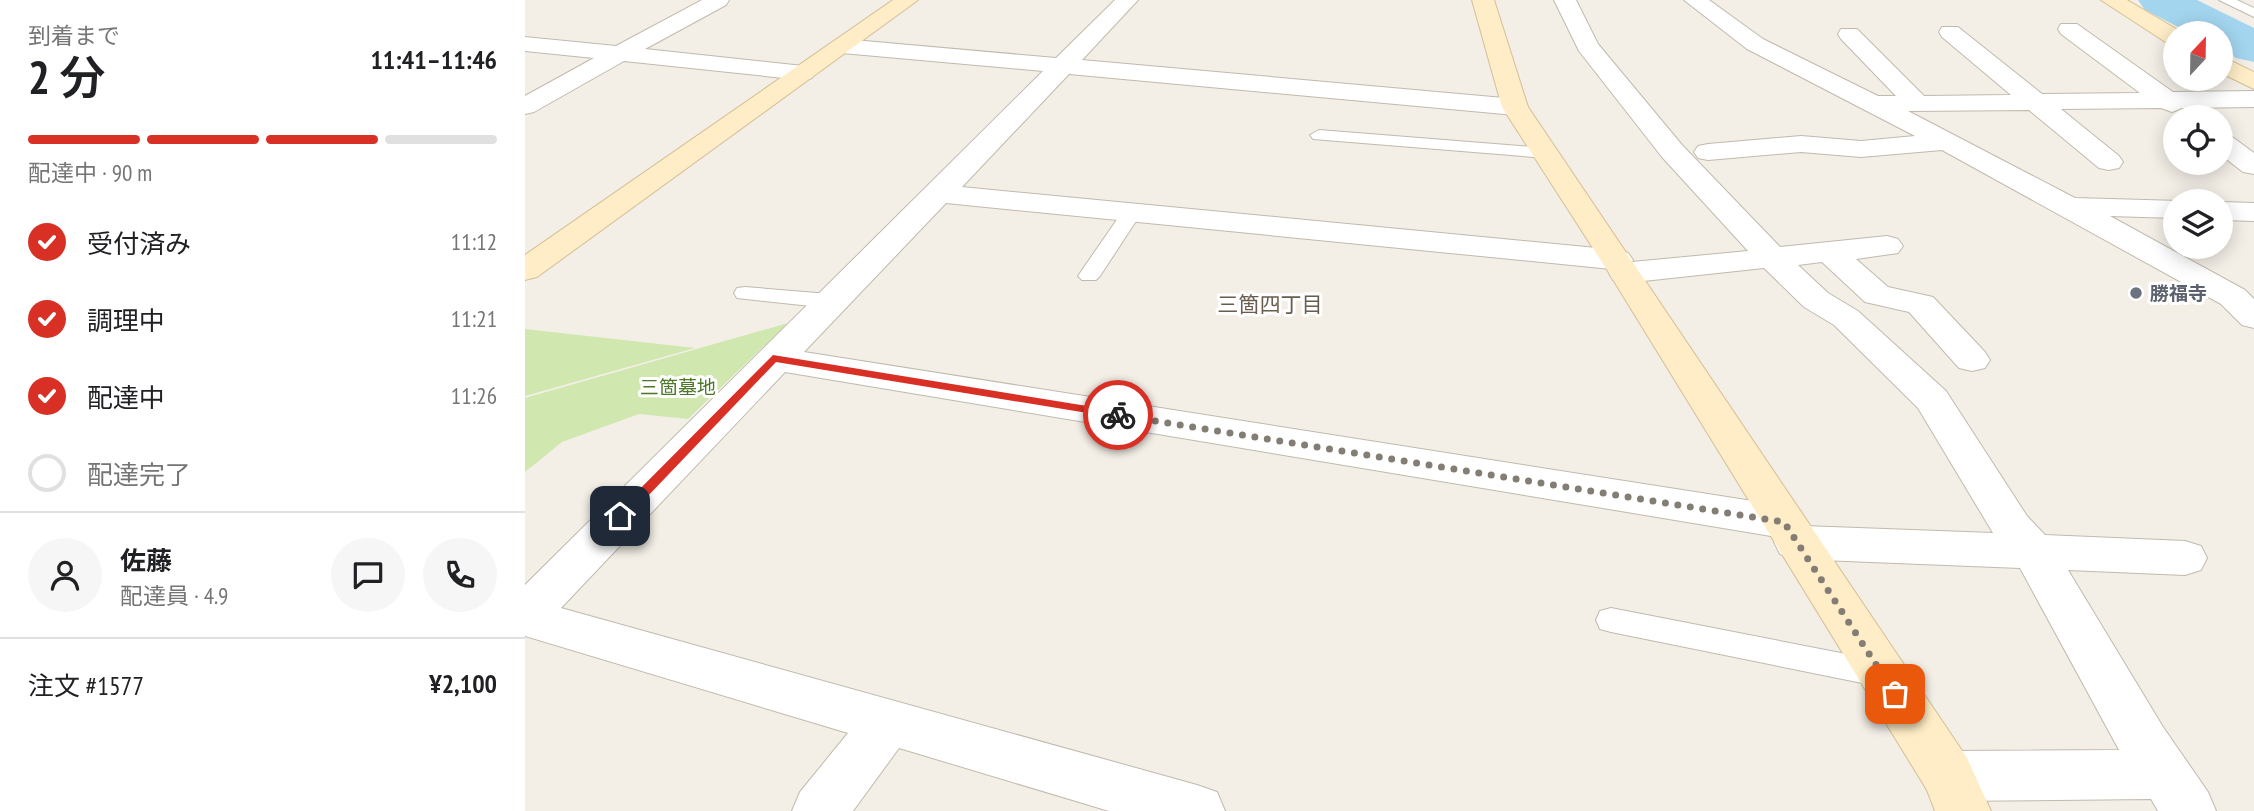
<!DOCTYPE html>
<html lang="ja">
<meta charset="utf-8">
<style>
:root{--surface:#fff;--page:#f6f6f6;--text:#202124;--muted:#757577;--line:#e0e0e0;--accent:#d93025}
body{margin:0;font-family:"PT Sans Narrow","Noto Sans JP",sans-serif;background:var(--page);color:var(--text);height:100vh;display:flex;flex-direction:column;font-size:26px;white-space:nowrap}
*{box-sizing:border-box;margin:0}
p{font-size:23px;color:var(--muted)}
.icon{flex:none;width:38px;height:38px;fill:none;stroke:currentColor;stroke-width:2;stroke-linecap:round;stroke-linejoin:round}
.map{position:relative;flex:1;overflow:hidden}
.side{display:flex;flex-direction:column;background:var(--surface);width:525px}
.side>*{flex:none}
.needle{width:46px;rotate:22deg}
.fabs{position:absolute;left:1638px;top:21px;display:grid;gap:14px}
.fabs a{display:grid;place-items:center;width:70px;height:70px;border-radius:50%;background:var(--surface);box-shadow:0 4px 18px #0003;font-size:35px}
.pin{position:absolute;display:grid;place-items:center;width:60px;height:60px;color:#fff;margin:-30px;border-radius:14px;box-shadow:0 4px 10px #0006}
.courier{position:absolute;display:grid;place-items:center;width:70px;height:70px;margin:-35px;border:5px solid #d93025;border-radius:50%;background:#fff;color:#222;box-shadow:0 2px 9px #0007}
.headline em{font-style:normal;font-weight:600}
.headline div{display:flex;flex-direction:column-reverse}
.headline{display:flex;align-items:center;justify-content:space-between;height:119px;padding:0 28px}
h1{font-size:46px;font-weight:600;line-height:52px}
.bar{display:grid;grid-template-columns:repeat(4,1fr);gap:10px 7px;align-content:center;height:84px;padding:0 28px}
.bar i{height:9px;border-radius:5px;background:var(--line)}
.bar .active{background:var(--accent)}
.bar p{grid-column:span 4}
.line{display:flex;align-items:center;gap:18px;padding:0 28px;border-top:2px solid var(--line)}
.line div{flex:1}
.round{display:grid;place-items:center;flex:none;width:74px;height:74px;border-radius:37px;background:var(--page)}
ol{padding:0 28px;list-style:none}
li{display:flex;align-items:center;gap:21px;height:77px}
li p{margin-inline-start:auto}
li .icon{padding:7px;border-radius:50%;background:var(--accent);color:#fff;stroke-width:4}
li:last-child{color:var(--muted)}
li i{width:38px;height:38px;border:4px solid var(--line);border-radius:50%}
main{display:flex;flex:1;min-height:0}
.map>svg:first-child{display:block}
.green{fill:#d1e7b0}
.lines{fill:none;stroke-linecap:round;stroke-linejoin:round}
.river{fill:#a3d5ef;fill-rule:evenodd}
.lane-casing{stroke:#c1b9ac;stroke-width:2}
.street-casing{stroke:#c1b9ac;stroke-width:2}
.secondary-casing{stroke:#d3bf97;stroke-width:2}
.lane{fill:#fff;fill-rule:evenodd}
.street{fill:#fff;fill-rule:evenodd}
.secondary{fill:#feedc6;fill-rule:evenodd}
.route{fill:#d93025}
.done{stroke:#837d74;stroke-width:7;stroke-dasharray:0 12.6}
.worship-dot{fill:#6b7280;stroke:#fff;stroke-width:2.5}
.labels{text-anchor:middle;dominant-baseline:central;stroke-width:6;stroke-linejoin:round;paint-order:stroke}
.worship-label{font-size:19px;font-weight:bold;fill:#5b616d;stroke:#fff;text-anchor:start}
.park-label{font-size:19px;fill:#4c7729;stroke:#fff}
.neighbourhood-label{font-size:21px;fill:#695c4d;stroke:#fff}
</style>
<main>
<section class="side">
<div class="headline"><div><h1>2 分</h1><p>到着まで</p></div><em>11:41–11:46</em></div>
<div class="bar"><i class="active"></i><i class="active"></i><i class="active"></i><i></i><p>配達中 · 90 m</p></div>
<ol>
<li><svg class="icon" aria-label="check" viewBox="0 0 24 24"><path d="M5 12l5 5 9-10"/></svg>受付済み<p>11:12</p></li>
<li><svg class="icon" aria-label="check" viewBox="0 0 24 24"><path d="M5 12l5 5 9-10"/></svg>調理中<p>11:21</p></li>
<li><svg class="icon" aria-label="check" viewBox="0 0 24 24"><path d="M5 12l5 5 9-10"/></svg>配達中<p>11:26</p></li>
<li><i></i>配達完了</li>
</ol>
<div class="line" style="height:126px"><a class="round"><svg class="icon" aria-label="person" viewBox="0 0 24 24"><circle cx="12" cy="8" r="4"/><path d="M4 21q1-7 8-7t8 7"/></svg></a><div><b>佐藤</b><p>配達員 · 4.9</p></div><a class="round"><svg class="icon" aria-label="chat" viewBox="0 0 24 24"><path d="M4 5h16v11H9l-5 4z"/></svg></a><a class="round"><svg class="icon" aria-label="phone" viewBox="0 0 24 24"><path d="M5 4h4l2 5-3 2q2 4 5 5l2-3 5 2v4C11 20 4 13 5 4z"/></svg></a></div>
<div class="line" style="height:91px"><div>注文 #1577</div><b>¥2,100</b></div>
</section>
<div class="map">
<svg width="1729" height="811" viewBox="0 0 1729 811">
<rect width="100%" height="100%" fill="#f3efe7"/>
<!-- green -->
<path class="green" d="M263 323 163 419 114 414 37 442 0 472V398Z
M0 329 170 348 0 396Z"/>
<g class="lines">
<!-- river -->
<path class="river" d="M1613 0H1672L1729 28V62L1711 58 1696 49V33H1665L1620 10Z"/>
<defs>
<path id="lane" d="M1694 0H1712L1729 8V17Z
M794 130 1021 148 1030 153 1021 158 788 139 785 135Z
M607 206 617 212 575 276 571 280H557L553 276 600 208Z
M220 287 304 294 312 296 315 301 312 306 304 308 212 298 209 293 212 288Z
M1086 608 1357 661 1368 665 1373 674 1368 683 1357 687 1086 632 1075 629 1071 620 1075 611Z"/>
<path id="street" d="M177 0H204L201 5 120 49 278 66 287 68 290 73 287 78 278 80 99 61 9 112 0 114V96L69 58 0 51V37L91 46Z
M590 0H613L557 60 990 99 999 101 1003 107 999 113 990 115 544 74 437 187 1092 250 1103 253 1108 260 1107 262 1223 251 1137 157 1054 51 1029 0H1051L1073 44 1157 145 1255 247 1362 236 1373 239 1378 246 1373 253 1331 259 1363 287 1408 297 1460 352 1465 360 1460 368 1447 371 1434 368 1384 312 1340 302 1297 262 1273 265 1303 293 1333 311 1421 391 1502 516 1520 535 1660 541 1676 546 1682 558 1676 570 1660 575 1543 570 1638 727 1683 792 1691 811H1633L1626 799 1423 801 1404 794 1396 776 1404 758 1423 751 1594 750 1495 568 1271 559 1255 554 1249 542 1252 537 260 372 36 608 672 785 692 792 700 811H584L374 748 328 811H267L275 792 323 733 0 636V585L518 71 317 53 309 51 305 46 309 41 317 39 531 58ZM421 203 1086 269 1084 273 1088 280 1100 283 1239 268 1279 307 1309 325 1393 408 1468 533 1279 526 1281 522 1274 511 1259 506 279 352Z
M1159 0H1184L1238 39 1353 96H1371L1316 39 1313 34 1316 29H1332L1399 96 1486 95 1417 37 1414 32 1417 27H1433L1517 94 1615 93 1536 34 1533 29 1536 24H1552L1648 92 1729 91V107L1657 108 1647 112 1636 108 1536 109 1594 156 1598 162 1594 168 1584 170 1574 168 1504 110 1383 111 1550 198 1655 201H1650V218L1585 216 1720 290 1729 299V328L1717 325 1696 304 1417 150 1336 157 1276 152 1183 160 1173 158 1169 152 1173 146 1183 144 1276 136 1336 141 1390 136 1222 49Z
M1696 134 1706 136 1729 153V174L1718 172 1696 155Z
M1696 202 1729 203V221L1696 220Z"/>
<path id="secondary" d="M368 0H393L12 277 0 280V255Z
M947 0H969L1003 107 1442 758 1466 811H1410L1402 790 1084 273 977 107Z
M1576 0H1602L1658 33H1650V45L1642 43Z
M1696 56 1729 72V89L1696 73Z"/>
</defs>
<!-- lane casing -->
<use href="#lane" class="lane-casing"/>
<!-- street casing -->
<use href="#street" class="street-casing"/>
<!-- secondary casing -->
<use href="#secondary" class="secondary-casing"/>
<!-- lane -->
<use href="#lane" class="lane"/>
<!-- street -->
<use href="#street" class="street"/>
<!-- secondary -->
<use href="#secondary" class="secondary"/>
</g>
<!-- route -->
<path class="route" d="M248 355 593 411 599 415 593 418 251 362 100 520H91V513Z"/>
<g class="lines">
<!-- done -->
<path class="done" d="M593 415 1259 522 1370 694"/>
</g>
<!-- markers -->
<circle class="worship-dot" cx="1611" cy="293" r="7"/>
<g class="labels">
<!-- worship labels -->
<g class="worship-label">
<text x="1625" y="293">勝福寺</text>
</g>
<!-- park labels -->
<g class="park-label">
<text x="153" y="387">三箇墓地</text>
</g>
<!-- neighbourhood labels -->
<g class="neighbourhood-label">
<text x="745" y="304">三箇四丁目</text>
</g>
</g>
</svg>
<div class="fabs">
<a><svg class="needle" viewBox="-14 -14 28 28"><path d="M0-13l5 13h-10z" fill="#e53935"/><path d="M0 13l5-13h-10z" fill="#757577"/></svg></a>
<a><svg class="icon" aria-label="locate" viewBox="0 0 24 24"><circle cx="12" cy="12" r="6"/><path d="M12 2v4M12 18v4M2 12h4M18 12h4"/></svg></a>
<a><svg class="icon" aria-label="layers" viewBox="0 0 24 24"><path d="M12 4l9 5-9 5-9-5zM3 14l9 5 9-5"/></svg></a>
</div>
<div class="pin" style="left:1370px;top:694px;background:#ea580c"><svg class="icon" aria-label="bag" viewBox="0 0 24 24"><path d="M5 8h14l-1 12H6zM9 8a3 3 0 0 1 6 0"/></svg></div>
<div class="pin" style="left:95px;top:516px;background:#1f2937"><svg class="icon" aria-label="home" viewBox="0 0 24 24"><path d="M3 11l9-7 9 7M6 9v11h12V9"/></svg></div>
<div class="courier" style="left:593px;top:415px"><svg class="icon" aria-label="bike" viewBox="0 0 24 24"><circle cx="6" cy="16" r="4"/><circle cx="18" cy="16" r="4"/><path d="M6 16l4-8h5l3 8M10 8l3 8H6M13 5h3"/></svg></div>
</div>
</main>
